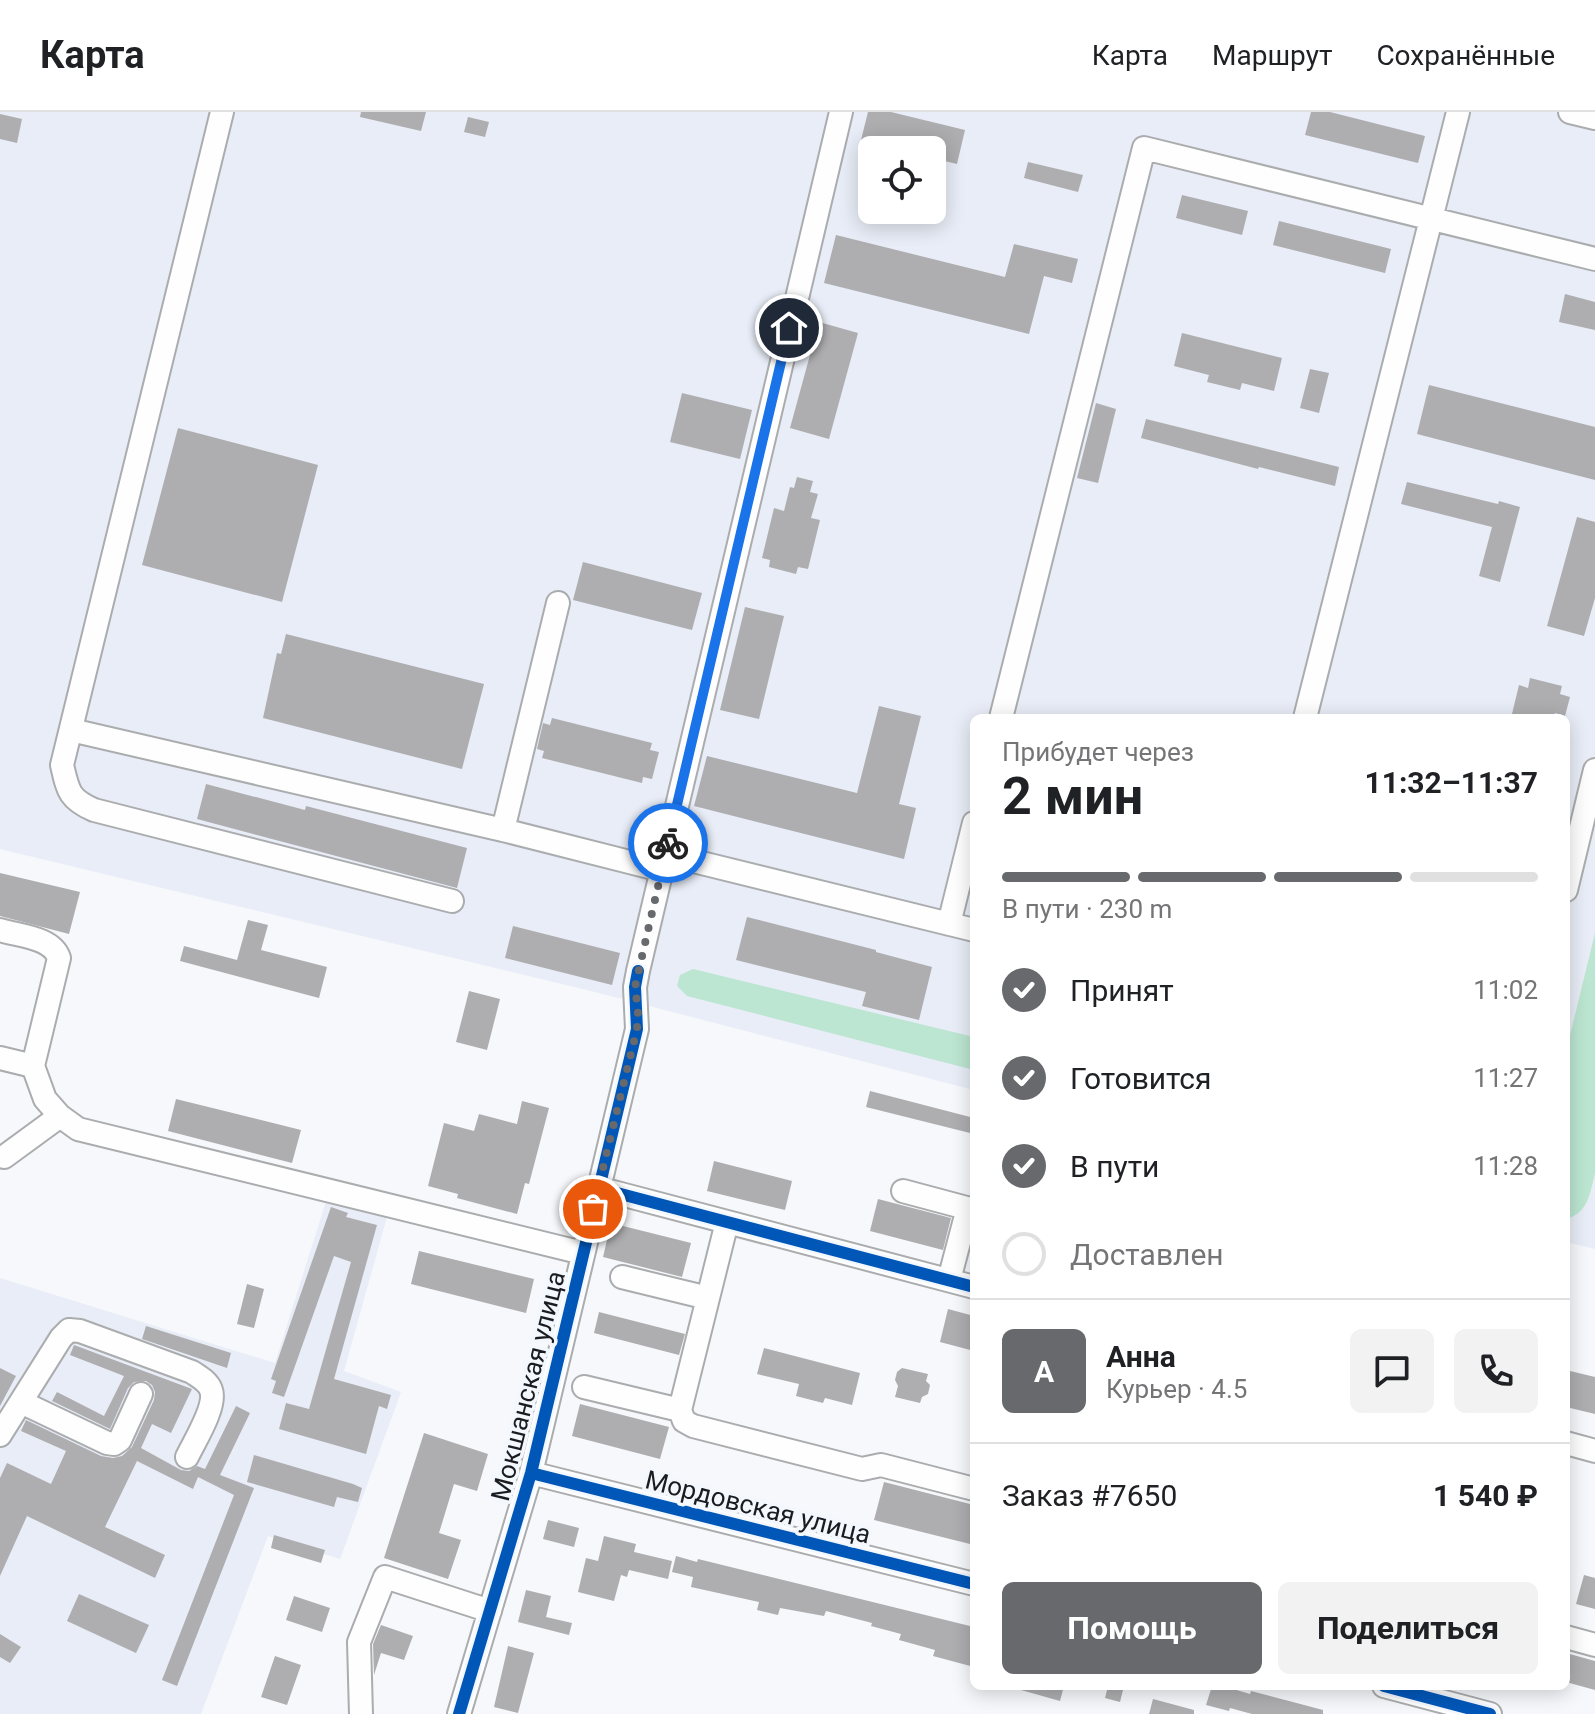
<!DOCTYPE html>
<html lang="ru">
<meta charset="utf-8">
<style>
:root{--surface:#fff;--page:#f2f2f2;--text:#202124;--muted:#757577;--line:#e0e0e0;--accent:#67696c}
body{margin:0;font-family:Roboto,sans-serif;background:var(--page);color:var(--text);height:100vh;display:flex;flex-direction:column;font-size:30px;white-space:nowrap}
*{box-sizing:border-box;margin:0}
p{font-size:26px;color:var(--muted)}
.icon{flex:none;width:44px;height:44px;fill:none;stroke:currentColor;stroke-width:2;stroke-linecap:round;stroke-linejoin:round}
.map{position:relative;flex:1;overflow:hidden}
.sheet{position:absolute;left:970px;top:602px;width:600px;height:976px;display:flex;flex-direction:column;background:var(--surface);border-radius:12px;box-shadow:0 4px 20px #0003}
.sheet>*{flex:none}
.controls{position:absolute;left:858px;top:24px;display:grid;gap:16px}
.controls a{display:grid;place-items:center;width:88px;height:88px;border-radius:12px;background:var(--surface);box-shadow:0 4px 20px #0003;font-size:40px}
.pin{position:absolute;display:grid;place-items:center;width:68px;height:68px;color:#fff;margin:-34px;border:4px solid #fff;border-radius:50%;box-shadow:0 2px 8px #0007}
.courier{position:absolute;display:grid;place-items:center;width:80px;height:80px;margin:-40px;border:6px solid #1a73e8;border-radius:50%;background:#fff;color:#222;box-shadow:0 2px 10px #0007}
.summary em{font-style:normal;font-weight:700}
.summary div{display:flex;flex-direction:column-reverse}
.summary{display:flex;align-items:center;justify-content:space-between;height:136px;padding:0 32px}
h1{font-size:52px;font-weight:700;line-height:60px}
.bar{display:grid;grid-template-columns:repeat(4,1fr);gap:12px 8px;align-content:center;height:96px;padding:0 32px}
.bar i{height:10px;border-radius:6px;background:var(--line)}
.bar .on{background:var(--accent)}
.bar p{grid-column:span 4}
.line{display:flex;align-items:center;gap:20px;padding:0 32px;border-top:2px solid var(--line)}
.line div{flex:1}
.round{display:grid;place-items:center;flex:none;width:84px;height:84px;border-radius:12px;background:var(--page)}
ol{padding:0 32px;list-style:none}
li{display:flex;align-items:center;gap:24px;height:88px}
li p{margin-inline-start:auto}
li .icon{padding:8px;border-radius:50%;background:var(--accent);color:#fff;stroke-width:4}
li:last-child{color:var(--muted)}
li i{width:44px;height:44px;border:4px solid var(--line);border-radius:50%}
.cta{display:flex;gap:16px;margin-top:auto;padding:16px 32px}
.cta a{flex:1;height:92px;border-radius:12px;background:var(--accent);color:#fff;font-size:32px;font-weight:700;line-height:92px;text-align:center}
.cta a+a{background:var(--page);color:var(--text)}
header{display:flex;align-items:center;gap:48px;box-sizing:border-box;height:112px;padding:0 40px;background:var(--surface);border-bottom:2px solid var(--line)}
header strong{font-size:38px}
nav{display:flex;gap:44px;margin-inline-start:auto;font-size:28px}
.map>svg:first-child{display:block}
.built{fill:#e8edf7;fill-rule:evenodd}
.green{fill:#bce6d1}
.building{fill:#aeaeb1}
.lines{fill:none;stroke-linecap:round;stroke-linejoin:round}
.minor-casing{stroke:#aaacae;stroke-width:26}
.minor{stroke:#fefefe;stroke-width:22}
.cycleway-casing{stroke:#f3f7fe;stroke-width:17}
.cycleway{stroke:#0057b8;stroke-width:12}
.done{stroke:#67696c;stroke-width:8;stroke-dasharray:0 14.4}
.route{stroke:#1a73e8;stroke-width:10}
.labels{text-anchor:middle;dominant-baseline:central;stroke-width:7;stroke-linejoin:round;paint-order:stroke}
.street-label{font-size:26px;fill:#1a1c1f;stroke:#f3f7fe}
</style>
<header>
<strong>Карта</strong>
<nav><a>Карта</a><a>Маршрут</a><a>Сохранённые</a></nav>
</header>
<div class="map">
<svg width="1595" height="1602" viewBox="0 0 1595 1602">
<rect width="100%" height="100%" fill="#f6f8fb"/>
<!-- built -->
<path class="built" d="M0 0H1595V1137L1566 1130V606H974V978L595 880 0 737ZM872 38H932V98H872Z
M329 1080 390 1094 344 1259 401 1280 340 1447 268 1424 201 1602H0V1166L275 1251Z"/>
<!-- green -->
<path class="green" d="M1595 821V1061C1590 1082 1588 1101 1566 1107V940Z
M693 857 974 925V958L687 884 677 874 680 863Z"/>
<!-- building -->
<path class="building" d="M361 0H426L421 19 360 5Z
M868 0H891L965 18 957 52 932 46V38H900L861 28Z
M1311 0H1330L1425 24 1418 51 1305 23Z
M0 2 22 7 17 31 0 27Z
M468 5 489 10 485 25 464 20Z
M1028 50 1083 63 1078 80 1024 66Z
M1182 83 1248 99 1242 123 1176 106Z
M1279 109 1391 137 1385 161 1273 133Z
M836 123 1005 165 1014 132 1078 147 1072 171 1044 164 1029 222 824 171Z
M1565 182 1595 190V218L1559 210Z
M819 210 858 221 829 327 790 316Z
M1182 221 1282 246 1274 279 1242 271 1240 278 1207 270 1209 263 1174 254Z
M1310 257 1329 261 1319 301 1300 296Z
M1429 273 1595 315V368L1417 322Z
M682 281 752 298 740 347 670 330Z
M1096 291 1116 297 1098 371 1077 366Z
M1146 307 1339 355 1335 374 1259 355 1258 357 1141 326Z
M178 316 318 353 282 490 142 453Z
M797 365 813 369 810 380 818 382 811 406 820 408 808 457 798 455 796 462 769 455 770 448 762 446 774 396 784 399 790 375 794 376Z
M1407 370 1498 392 1499 389 1520 395 1500 470 1479 464 1492 415 1401 392Z
M1577 405 1595 410V486L1584 524 1547 514Z
M583 450 702 481 692 518 573 488Z
M745 495 784 504 759 607 720 598Z
M286 522 484 572 462 657 263 606 277 541 281 542Z
M1530 566 1562 574 1560 582 1570 585 1565 604 1555 601 1553 606H1511L1519 573 1528 576Z
M879 594 921 604 899 692 916 696 904 747 694 694 707 644 857 681Z
M552 606 652 631 650 638 659 640 652 667 643 665 642 671 542 646 544 639 537 637 543 611 550 613Z
M206 672 305 698 306 694 467 736 457 776 197 707Z
M0 761 80 780 69 822 0 804Z
M747 805 876 838V840L932 855 919 908 862 894 866 880 736 848Z
M248 808 268 813 261 838 327 855 319 886 180 849 184 834 237 848Z
M513 814 620 841 612 873 505 846Z
M469 879 500 887 487 938 456 930Z
M870 979 974 1006V1022L866 995Z
M176 987 301 1018 292 1051 168 1019Z
M522 989 549 996 529 1072 525 1071 517 1102 457 1086 458 1082 428 1074 444 1011 474 1019 479 1002 517 1012Z
M714 1049 792 1069 785 1098 707 1079Z
M878 1087 951 1106 943 1138 870 1119Z
M331 1095 348 1101 346 1105 377 1113 334 1267 391 1283 387 1297 379 1294 366 1342 279 1317 286 1291 309 1297 351 1150 334 1144 284 1285 272 1281 276 1269 271 1267Z
M611 1111 691 1131 682 1165 603 1145Z
M419 1139 534 1167 526 1201 411 1172Z
M247 1172 264 1177 254 1216 237 1212Z
M948 1197 974 1204V1239L940 1230Z
M599 1200 685 1222 679 1243 594 1221Z
M146 1214 231 1241 227 1256 142 1227Z
M74 1233 192 1277 171 1321 152 1312 141 1336 181 1358 189 1359 197 1354 205 1357 236 1294 250 1301 220 1363 254 1376 177 1574 162 1568 234 1383 198 1365 193 1377 137 1349 105 1415 165 1443 155 1466 27 1404 0 1464V1366L7 1351 51 1372 66 1339 21 1319 26 1308 101 1344 113 1346 122 1344 132 1335 154 1288 155 1280 152 1273 146 1269 134 1270 128 1276 110 1317 52 1289 57 1280 104 1304 124 1264 70 1243Z
M764 1236 860 1261 852 1293 825 1286 823 1291 796 1284 799 1272 757 1262Z
M0 1256 16 1264 0 1294Z
M902 1256 928 1262 926 1269 930 1273 928 1282 922 1285 920 1291 895 1285 898 1274 895 1268 897 1260Z
M1566 1258 1595 1265V1302L1566 1295Z
M580 1292 669 1315 660 1347 572 1324Z
M424 1321 488 1342 477 1379 454 1372 439 1421 461 1428 448 1467 384 1446Z
M254 1343 353 1372 362 1376 358 1390 337 1385 334 1395 247 1370Z
M884 1370 974 1393V1433L874 1408Z
M548 1408 579 1416 574 1435 543 1427Z
M274 1423 325 1438 321 1451 271 1436Z
M604 1424 636 1432 634 1440 672 1449 668 1467 629 1458 627 1465 621 1463 614 1489 578 1480 586 1446 598 1449Z
M676 1444 697 1450 698 1447 974 1515V1555L933 1544 935 1538 899 1528 901 1522 871 1514 872 1511 826 1499 824 1504 780 1496 778 1503 757 1498 759 1490 691 1475 693 1465 672 1460Z
M1584 1463 1595 1466V1497L1576 1492Z
M526 1478 551 1484 546 1505 572 1511 569 1523 518 1510Z
M79 1482 149 1513 136 1541 67 1509Z
M294 1484 330 1496 322 1520 286 1508Z
M381 1513 413 1524 404 1548 381 1541 374 1563 373 1532Z
M0 1522 21 1535 10 1551 0 1545Z
M508 1534 534 1541 518 1601 494 1595Z
M1566 1541 1595 1549V1578L1566 1570Z
M275 1544 301 1553 287 1593 261 1585Z
M1021 1574H1064L1060 1589 1021 1578Z
M1108 1574H1124L1120 1590 1105 1586Z
M1212 1574H1223L1250 1582 1251 1579 1289 1589 1323 1598V1602H1252L1230 1596 1229 1599 1206 1593Z
M1153 1587 1194 1598V1602H1149Z"/>
<g class="lines">
<defs>
<path id="minor" d="M222 0 62 653C68 679 69 687 94 698L452 789
M1570 0 1595 6
M558 491 503 718 661 758
M1001 606 1144 36 1595 147
M1305 606 1458 0
M71 618 503 718
M665 742 974 818
M1566 778 1595 658
M949 812 974 711
M0 818C19 824 52 825 59 846L33 954 45 987 60 1004 78 1017 583 1141
M0 946 33 954
M4 1045 60 1004
M598 1076 974 1175
M903 1079 974 1098
M727 1110 680 1298 684 1309 693 1314 862 1357 881 1353 974 1377
M622 1165 708 1186
M949 1168 968 1096
M584 1275 680 1298
M21 1290 107 1331 114 1332 120 1328 141 1282
M0 1323 61 1226 69 1218 80 1219 192 1260C199 1265 208 1269 211 1278 217 1294 194 1330 187 1345
M1566 1331 1595 1339
M531 1361 974 1472
M1566 1525 1595 1533
M1384 1574 1490 1602
M361 1602 359 1530 385 1465 490 1499
M459 1602 531 1361 637 917 635 875 638 859 841 0"/>
</defs>
<!-- minor casing -->
<use href="#minor" class="minor-casing"/>
<!-- minor -->
<use href="#minor" class="minor"/>
<defs>
<path id="cycleway" d="M598 1076 974 1175
M531 1361 974 1472
M1384 1574 1490 1602
M459 1602 531 1361 637 917 635 875 638 859"/>
</defs>
<!-- cycleway casing -->
<use href="#cycleway" class="cycleway-casing"/>
<!-- cycleway -->
<use href="#cycleway" class="cycleway"/>
</g>
<g class="lines">
<!-- done -->
<path class="done" d="M593 1097 637 917 638 898 635 875 668 731"/>
<!-- route -->
<path class="route" d="M668 731 789 216"/>
</g>
<g class="labels">
<!-- street labels -->
<g class="street-label">
<text transform="translate(528 1274) rotate(-76)">Мокшанская улица</text>
<text transform="translate(758 1395) rotate(14)">Мордовская улица</text>
</g>
</g>
</svg>
<div class="controls">
<a><svg class="icon" aria-label="locate" viewBox="0 0 24 24"><circle cx="12" cy="12" r="6"/><path d="M12 2v4M12 18v4M2 12h4M18 12h4"/></svg></a>
</div>
<div class="pin" style="left:593px;top:1097px;background:#ea580c"><svg class="icon" aria-label="bag" viewBox="0 0 24 24"><path d="M5 8h14l-1 12H6zM9 8a3 3 0 0 1 6 0"/></svg></div>
<div class="pin" style="left:789px;top:216px;background:#1f2937"><svg class="icon" aria-label="home" viewBox="0 0 24 24"><path d="M3 11l9-7 9 7M6 9v11h12V9"/></svg></div>
<div class="courier" style="left:668px;top:731px"><svg class="icon" aria-label="bike" viewBox="0 0 24 24"><circle cx="6" cy="16" r="4"/><circle cx="18" cy="16" r="4"/><path d="M6 16l4-8h5l3 8M10 8l3 8H6M13 5h3"/></svg></div>
<section class="sheet">
<div class="summary"><div><h1>2 мин</h1><p>Прибудет через</p></div><em>11:32–11:37</em></div>
<div class="bar"><i class="on"></i><i class="on"></i><i class="on"></i><i></i><p>В пути · 230 m</p></div>
<ol>
<li><svg class="icon" aria-label="check" viewBox="0 0 24 24"><path d="M5 12l5 5 9-10"/></svg>Принят<p>11:02</p></li>
<li><svg class="icon" aria-label="check" viewBox="0 0 24 24"><path d="M5 12l5 5 9-10"/></svg>Готовится<p>11:27</p></li>
<li><svg class="icon" aria-label="check" viewBox="0 0 24 24"><path d="M5 12l5 5 9-10"/></svg>В пути<p>11:28</p></li>
<li><i></i>Доставлен</li>
</ol>
<div class="line" style="height:144px"><b class="round" style="background:var(--accent);color:#fff">А</b><div><b>Анна</b><p>Курьер · 4.5</p></div><a class="round"><svg class="icon" aria-label="chat" viewBox="0 0 24 24"><path d="M4 5h16v11H9l-5 4z"/></svg></a><a class="round"><svg class="icon" aria-label="phone" viewBox="0 0 24 24"><path d="M5 4h4l2 5-3 2q2 4 5 5l2-3 5 2v4C11 20 4 13 5 4z"/></svg></a></div>
<div class="line" style="height:104px"><div>Заказ #7650</div><b>1 540 ₽</b></div>
<div class="cta"><a>Помощь</a><a>Поделиться</a></div>
</section>
</div>
